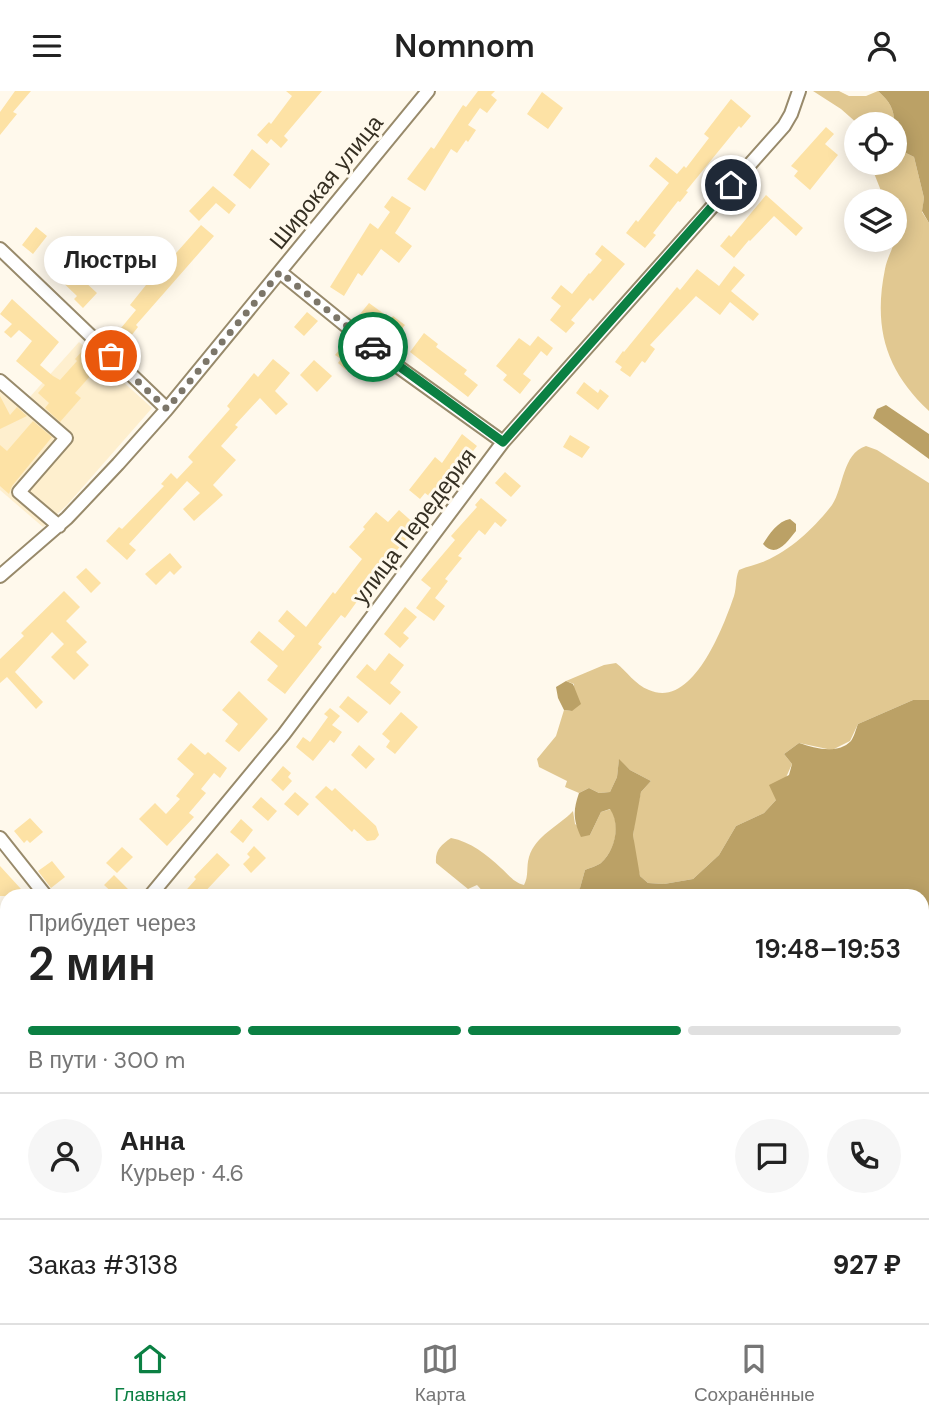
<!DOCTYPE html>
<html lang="ru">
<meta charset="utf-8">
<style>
:root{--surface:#fff;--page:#f6f6f6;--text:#222;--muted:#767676;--line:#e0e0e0;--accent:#0b8043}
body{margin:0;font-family:"DM Sans",sans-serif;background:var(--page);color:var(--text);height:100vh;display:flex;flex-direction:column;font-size:26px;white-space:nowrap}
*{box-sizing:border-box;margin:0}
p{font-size:23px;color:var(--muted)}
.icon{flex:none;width:38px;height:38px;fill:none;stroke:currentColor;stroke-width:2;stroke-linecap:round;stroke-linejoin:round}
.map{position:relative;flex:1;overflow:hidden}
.panel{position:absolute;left:0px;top:798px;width:929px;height:434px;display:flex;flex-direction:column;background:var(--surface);border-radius:21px 21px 0 0;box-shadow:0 4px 18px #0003}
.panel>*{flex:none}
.tools{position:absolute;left:844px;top:21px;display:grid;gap:14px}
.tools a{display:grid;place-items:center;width:63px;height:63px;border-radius:50%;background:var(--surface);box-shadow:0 4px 18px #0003;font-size:35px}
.pin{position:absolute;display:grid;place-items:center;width:60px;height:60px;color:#fff;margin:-30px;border:4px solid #fff;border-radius:50%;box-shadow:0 2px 7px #0007}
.courier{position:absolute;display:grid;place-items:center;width:70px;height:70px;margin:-35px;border:5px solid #0b8043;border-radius:50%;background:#fff;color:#222;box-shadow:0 2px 9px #0007}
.bubble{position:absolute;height:49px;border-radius:24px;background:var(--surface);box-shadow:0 4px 18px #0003;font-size:23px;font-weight:600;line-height:49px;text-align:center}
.headline em{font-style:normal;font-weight:600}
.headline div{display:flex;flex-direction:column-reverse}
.headline{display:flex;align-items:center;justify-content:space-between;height:119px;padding:0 28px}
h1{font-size:46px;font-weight:600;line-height:52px}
.bar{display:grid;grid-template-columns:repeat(4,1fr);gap:10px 7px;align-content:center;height:84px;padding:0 28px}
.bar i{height:9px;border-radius:5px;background:var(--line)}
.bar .current{background:var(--accent)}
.bar p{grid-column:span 4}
.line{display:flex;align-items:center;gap:18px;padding:0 28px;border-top:2px solid var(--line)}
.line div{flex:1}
.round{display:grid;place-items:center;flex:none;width:74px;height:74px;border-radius:37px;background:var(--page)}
header{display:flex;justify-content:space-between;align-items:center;height:91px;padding:0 28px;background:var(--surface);font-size:32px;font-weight:600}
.tabs{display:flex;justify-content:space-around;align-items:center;height:98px;border-top:2px solid var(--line);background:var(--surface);font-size:19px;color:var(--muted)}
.tabs a{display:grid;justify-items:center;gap:4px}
.tabs .current{color:var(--accent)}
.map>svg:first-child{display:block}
.built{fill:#feefce}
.green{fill:#e1c891}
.water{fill:#bba166}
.building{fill:#fde2a5}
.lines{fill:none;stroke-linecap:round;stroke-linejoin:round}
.minor-casing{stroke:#988a6b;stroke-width:16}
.minor{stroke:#fff;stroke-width:12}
.done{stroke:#7c7669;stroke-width:7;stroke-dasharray:0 12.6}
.route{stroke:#0b8043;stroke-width:9}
.labels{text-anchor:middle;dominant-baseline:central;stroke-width:6;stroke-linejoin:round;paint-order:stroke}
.street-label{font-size:23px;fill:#363023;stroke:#fff9ec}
</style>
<header><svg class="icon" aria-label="menu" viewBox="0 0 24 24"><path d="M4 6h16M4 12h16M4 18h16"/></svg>Nomnom<svg class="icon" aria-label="person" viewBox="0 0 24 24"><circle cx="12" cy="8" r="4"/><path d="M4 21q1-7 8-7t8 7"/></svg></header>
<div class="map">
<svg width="929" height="1232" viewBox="0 0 929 1232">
<rect width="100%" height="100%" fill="#fff9ec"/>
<!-- built -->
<path class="built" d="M79 251 152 317 67 414 43 436 0 399V287L2 284 29 307Z"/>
<!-- green -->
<path class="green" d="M813 0H839L849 5H866L878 0C891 12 895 19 894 37H900L904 46 906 62 914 66 924 107 922 121 929 132V320C886 280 873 237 885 178 887 166 895 155 896 142 896 132 894 121 894 110H885L870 72H894V33H858L841 18Z
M866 355 877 359 929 392V609H913L858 633 850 650 832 659 799 652 784 663 792 673 776 709 764 722 736 735 719 764 693 788 664 793 648 792 640 785 635 767 633 744 636 721 641 701 651 690 630 679 619 669 617 686 610 701 599 702 589 697 579 702 565 696 567 690 539 676 537 668 556 645 564 619 572 620 574 593 566 590 604 574 616 572C627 580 635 594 649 599 693 619 724 534 734 505 737 495 735 488 739 479 748 475 756 474 765 470 791 459 815 436 832 414 844 396 842 363 866 355Z
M611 718C621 735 615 759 601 772 597 775 589 777 585 779L580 797 572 805H487L477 794 468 798 436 772C435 759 441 754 451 747 471 751 486 763 501 777 508 783 514 792 524 794 529 785 526 776 529 766 536 744 558 736 573 720L575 733 590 744 601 721Z
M929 1011V1113L922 1121V1013Z
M922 1177 929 1182V1232H818L819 1225H922Z
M604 1225H811L809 1232H756L753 1227 752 1232H597Z"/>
<!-- water -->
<path class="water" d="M878 0H929V132L922 120 924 107 914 66 906 62 904 46 900 38 894 37C895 19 891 12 878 0Z
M886 314 929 343V368L873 327 877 318Z
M790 428 796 433V440C787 451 776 468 763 453 769 443 778 430 790 428Z
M566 590 573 593 581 613 572 620 564 619 558 607 556 596Z
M913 609H929V1011L922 1013V805H572L580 797 585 779C589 777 597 775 601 772 615 759 621 734 610 718L601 721 590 744 581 746C573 729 573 719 579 702L589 697 599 702 610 701 617 686 619 668 630 679 651 690 641 701 633 744 640 785 648 792 664 793 693 788 719 764 736 735 764 722 776 709 769 694 789 684 792 673 784 663 799 652C815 657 837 664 851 650 854 646 856 638 858 633Z
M166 1225H604L597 1232H168Z"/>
<!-- building -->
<path class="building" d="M15 0H31L13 21 17 23 0 44V21Z
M286 0H322L284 45 288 49 281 57 271 48 267 53 257 44 269 31 271 33 292 5Z
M478 0H495L491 4 497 9 487 22 480 17 468 34 476 39 468 51 466 49 457 62 451 58 425 100 407 88 431 56 434 58 463 14 466 16Z
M542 1 563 17 548 38 527 23Z
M731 8 751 25 741 37 739 35 686 100 688 101 680 111 678 110 653 142 656 144 645 157 626 142 636 129 638 131 669 92 649 75 656 66 677 83 684 75 686 77 709 47 704 43Z
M826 36 834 43 825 53 838 64 810 99 794 85 798 80 791 75Z
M252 58 270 73 250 98 233 84Z
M213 95 236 114 229 123 216 112 199 130 189 120Z
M766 104 803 137 796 145 774 125 750 150 749 149 734 167 720 155 729 144 731 146Z
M392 105 411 117 395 142 412 155 399 172 381 158 362 185 358 182 344 205 330 196 370 132 378 138 390 121 384 116Z
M201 134 214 145 136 234 138 236 131 245 121 237 136 219 130 214 146 194 135 185 143 176 149 181 163 165 169 170Z
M36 136 47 145 33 163 22 154Z
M602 154 625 173 593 210 590 207 571 229 575 232 566 242 550 229 561 215 551 207 561 194 572 203 589 182 590 183 602 169 595 163Z
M68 168 86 186 83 189 97 202 83 217 74 208 77 205 54 183Z
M734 175 745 184 731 200 759 223 753 230 730 211 720 224 696 205 650 254 655 258 645 272 642 270 630 286 620 279 622 276 615 271 623 260 624 261 677 196 680 199 697 178 719 195Z
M12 208 59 251 40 274 53 285 60 289 77 270 75 268 84 258 101 273 75 302 81 307 60 331 45 317 49 312 38 302 45 294 16 270 32 250 19 239 11 247 4 241 12 233 0 223Z
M369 212 391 228 393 225 405 234 389 254 378 246 382 240 360 223Z
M307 221 318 230 304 245 294 236Z
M424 242 438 253 436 256 467 279 464 283 478 294 468 306 410 261Z
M538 245 553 257 547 265 541 260 523 283 531 289 520 303 503 289 507 284 496 275 519 247 530 255Z
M344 253 354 261 350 266 354 270 346 279 338 272 341 268 335 264Z
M273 268 290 282 275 300 288 313 276 324 260 307 235 334 238 336 221 355 236 369 213 394 223 404 194 430 183 418 200 402 187 390 129 453 136 459 127 469 106 450 119 436 122 438 164 395 161 393 171 382 177 388 193 371 188 366 230 318 227 315 254 282 258 286Z
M314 269 332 285 317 301 300 284Z
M584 291 598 302 600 298 609 305 598 319 576 302Z
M0 305 10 324 17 316 27 325 0 338Z
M33 330 52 346 12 395 9 403 0 395V354L7 360Z
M462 343 477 355 434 409 425 402 420 408 409 399 435 366 442 372Z
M570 344 590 356 582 367 563 356Z
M505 381 521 395 511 406 495 392Z
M481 407 507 429 501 436 495 431 485 444 479 439 458 465 462 467 445 488 448 490 435 507 445 515 434 530 416 517 431 497 421 489 455 449 451 445 477 416 475 414Z
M399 419 417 435 374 487 345 527 341 524 318 553 322 556 285 603 267 589 278 575 250 551 259 540 283 560 295 545 278 530 287 519 306 536 333 501 335 503 362 468 349 456 365 438 363 436 376 421 388 431Z
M170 462 182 476 174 484 170 480 156 494 145 483Z
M86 477 101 492 91 502 76 486Z
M64 500 80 516 66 530 87 551 76 561 89 574 74 589 51 566 64 553 52 541 15 581 43 611 36 618 7 586 0 592V568L24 545 21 542Z
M405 516 417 526 403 542 409 547 400 557 384 543Z
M389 562 404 574 390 592 401 601 390 614 356 586 367 573 375 580Z
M239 600 268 628 239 661 225 650 238 633 222 619Z
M348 605 368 621 358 632 339 616Z
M330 617 340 625 332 634 342 641 334 652 330 649 313 670 296 656 303 646 310 651 328 626 324 623Z
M401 621 418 636 395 663 386 656 390 650 382 643Z
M191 652 205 664 208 661 227 677 220 687 214 682 201 698 206 702 189 722 194 726 167 755 139 728 155 712 166 723 180 708 176 705 194 683 177 668Z
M359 654 375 668 366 678 351 664Z
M283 675 291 682 288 686 292 690 283 700 271 689Z
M326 695 332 700 335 697 376 735 379 744 375 749 367 750 354 738 352 741 315 706Z
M295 701 309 713 298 725 284 713Z
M261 706 277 720 268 730 252 716Z
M30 727 43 741 30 752 27 749 24 752 14 740Z
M241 728 253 739 243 752 230 741Z
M254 755 266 767 251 782 243 773 250 766 247 763Z
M122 756 133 766 117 782 106 772Z
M217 762 230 774 201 805H181L196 788 194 786Z
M52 770 65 786 51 797 38 780Z
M0 775 21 798 18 800 22 805H0Z
M114 784 129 799 123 805H116L104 794Z"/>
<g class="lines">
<defs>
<path id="minor" d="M0 158 167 318
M280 181 386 267 503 351
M0 290 66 347 19 401 59 435
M0 485 67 427 118 373 167 318 428 0
M0 747 46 805
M150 805 284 643 503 351 784 35 791 23 799 0
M0 973 7 966
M30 1232 41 1225"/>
</defs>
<!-- minor casing -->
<use href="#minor" class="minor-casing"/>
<!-- minor -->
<use href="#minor" class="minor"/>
</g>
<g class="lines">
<!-- done -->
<path class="done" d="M111 265 167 318 280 181 373 256"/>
<!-- route -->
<path class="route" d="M373 256 503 351 731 94"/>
</g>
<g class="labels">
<!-- street labels -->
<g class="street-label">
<text transform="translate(326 91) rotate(-51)">Широкая улица</text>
<text transform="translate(414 435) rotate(-53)">улица Передерия</text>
</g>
</g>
</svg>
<div class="tools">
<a><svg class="icon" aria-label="locate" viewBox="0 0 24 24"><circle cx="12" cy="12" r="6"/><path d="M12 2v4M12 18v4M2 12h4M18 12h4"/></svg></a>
<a><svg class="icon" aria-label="layers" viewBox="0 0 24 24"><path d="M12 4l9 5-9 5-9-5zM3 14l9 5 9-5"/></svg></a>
</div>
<div class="pin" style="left:111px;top:265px;background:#ea580c"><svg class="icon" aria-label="bag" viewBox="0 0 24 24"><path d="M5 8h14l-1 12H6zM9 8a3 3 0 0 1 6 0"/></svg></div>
<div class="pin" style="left:731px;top:94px;background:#1f2937"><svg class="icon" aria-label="home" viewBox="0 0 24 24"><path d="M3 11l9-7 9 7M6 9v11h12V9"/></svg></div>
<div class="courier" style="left:373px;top:256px"><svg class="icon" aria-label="car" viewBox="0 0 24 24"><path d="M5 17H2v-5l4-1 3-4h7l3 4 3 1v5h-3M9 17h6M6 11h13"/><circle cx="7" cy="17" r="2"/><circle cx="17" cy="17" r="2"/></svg></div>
<div class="bubble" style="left:44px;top:145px;width:133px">Люстры</div>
<section class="panel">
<div class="headline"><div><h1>2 мин</h1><p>Прибудет через</p></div><em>19:48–19:53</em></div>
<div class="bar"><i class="current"></i><i class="current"></i><i class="current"></i><i></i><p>В пути · 300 m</p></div>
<div class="line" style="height:126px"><a class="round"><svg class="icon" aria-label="person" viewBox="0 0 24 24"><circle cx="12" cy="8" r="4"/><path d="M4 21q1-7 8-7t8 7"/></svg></a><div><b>Анна</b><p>Курьер · 4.6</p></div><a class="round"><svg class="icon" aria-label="chat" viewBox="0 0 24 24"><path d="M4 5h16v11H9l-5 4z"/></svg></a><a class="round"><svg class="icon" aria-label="phone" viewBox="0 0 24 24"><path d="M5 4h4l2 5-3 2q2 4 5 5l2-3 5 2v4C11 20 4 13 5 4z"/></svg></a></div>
<div class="line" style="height:91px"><div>Заказ #3138</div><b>927 ₽</b></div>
</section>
</div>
<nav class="tabs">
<a class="current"><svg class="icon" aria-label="home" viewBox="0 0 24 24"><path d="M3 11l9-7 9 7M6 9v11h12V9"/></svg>Главная</a>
<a><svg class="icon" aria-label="map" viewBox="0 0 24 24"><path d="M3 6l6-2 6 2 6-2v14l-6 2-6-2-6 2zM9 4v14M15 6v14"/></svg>Карта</a>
<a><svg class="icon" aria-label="saved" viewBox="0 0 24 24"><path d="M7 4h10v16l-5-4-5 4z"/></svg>Сохранённые</a>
</nav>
